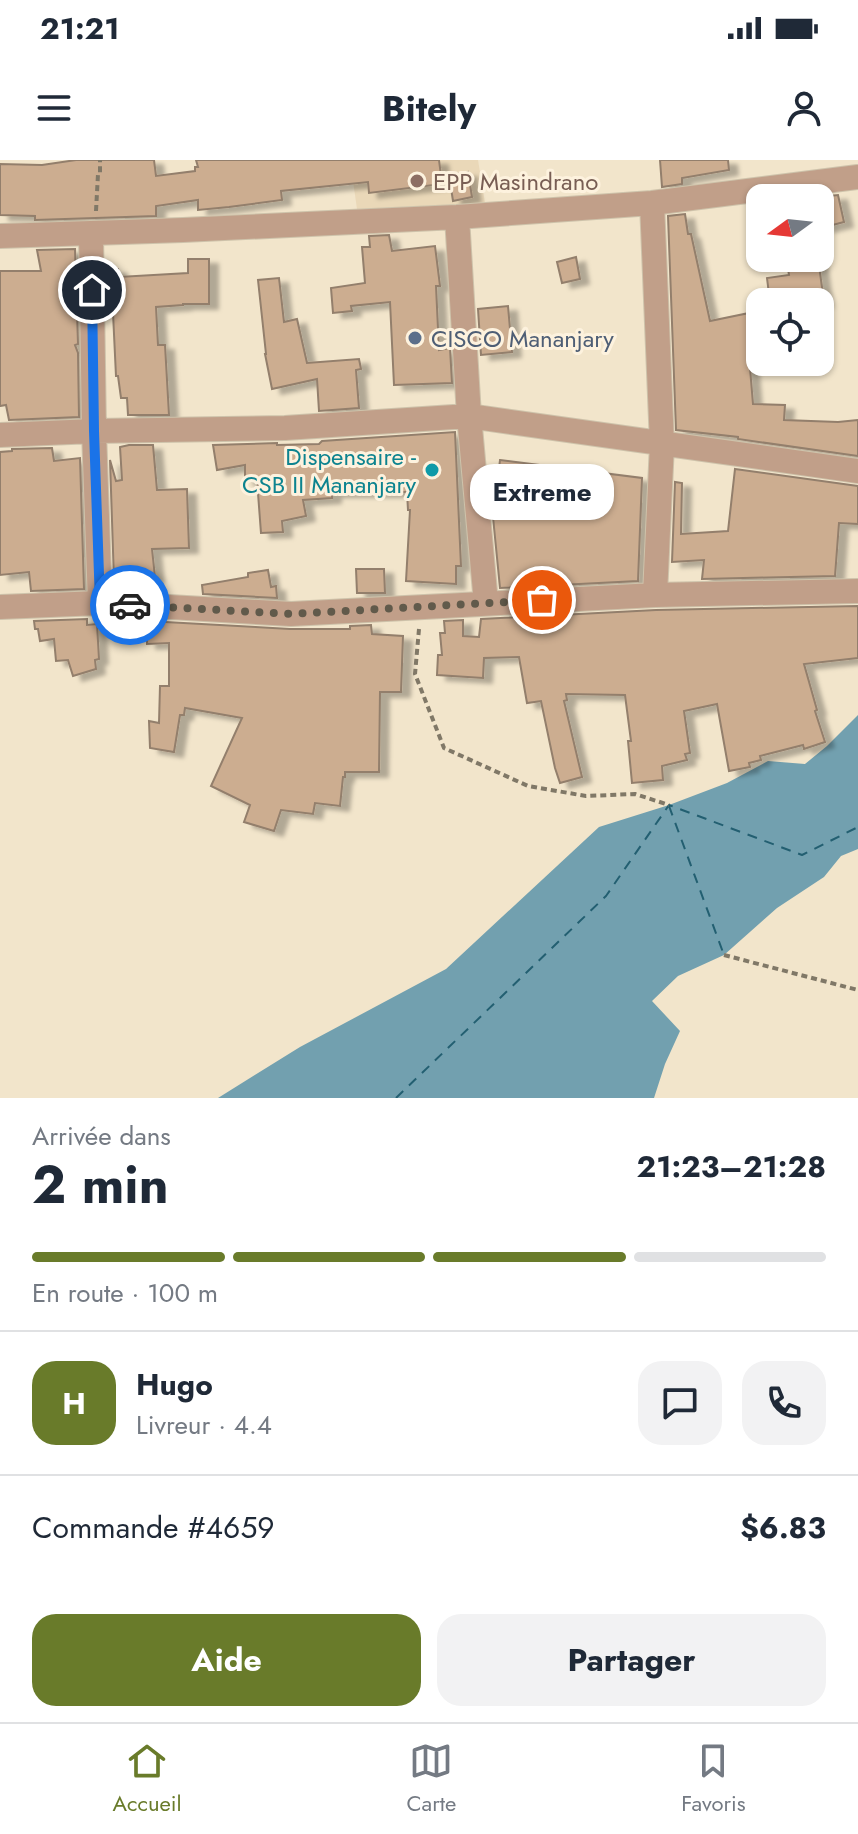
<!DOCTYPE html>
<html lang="fr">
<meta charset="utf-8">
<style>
:root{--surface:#fff;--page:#f2f2f3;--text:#1f2937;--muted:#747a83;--line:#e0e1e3;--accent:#697b2a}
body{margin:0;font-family:Jost,sans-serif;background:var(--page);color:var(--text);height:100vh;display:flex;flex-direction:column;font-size:30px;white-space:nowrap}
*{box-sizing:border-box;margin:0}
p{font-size:26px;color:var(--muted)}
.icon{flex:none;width:44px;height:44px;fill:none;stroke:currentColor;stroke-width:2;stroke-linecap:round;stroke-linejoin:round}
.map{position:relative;height:938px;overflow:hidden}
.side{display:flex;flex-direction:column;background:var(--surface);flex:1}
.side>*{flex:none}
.needle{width:52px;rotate:255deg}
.tools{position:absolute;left:746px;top:24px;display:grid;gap:16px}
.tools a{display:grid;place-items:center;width:88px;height:88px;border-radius:16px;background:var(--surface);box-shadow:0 2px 6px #0004;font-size:40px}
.pin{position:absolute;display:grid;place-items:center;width:68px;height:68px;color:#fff;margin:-34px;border:4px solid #fff;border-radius:50%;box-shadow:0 2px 8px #0007}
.courier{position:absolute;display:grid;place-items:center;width:80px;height:80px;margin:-40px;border:6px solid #1a73e8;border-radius:50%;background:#fff;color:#222;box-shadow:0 2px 10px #0007}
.bubble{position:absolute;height:56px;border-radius:24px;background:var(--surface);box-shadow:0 2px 6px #0004;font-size:26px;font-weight:700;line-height:56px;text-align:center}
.summary em{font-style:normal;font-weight:700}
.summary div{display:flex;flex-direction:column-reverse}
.summary{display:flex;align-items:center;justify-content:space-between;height:136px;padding:0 32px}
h1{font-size:52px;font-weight:700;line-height:60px}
.bar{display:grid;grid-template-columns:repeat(4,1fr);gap:12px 8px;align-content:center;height:96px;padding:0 32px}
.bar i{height:10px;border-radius:6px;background:var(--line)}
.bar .on{background:var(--accent)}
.bar p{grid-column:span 4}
.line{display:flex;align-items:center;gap:20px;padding:0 32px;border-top:2px solid var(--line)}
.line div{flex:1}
.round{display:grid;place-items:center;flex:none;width:84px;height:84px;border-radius:24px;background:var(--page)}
.action{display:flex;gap:16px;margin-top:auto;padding:16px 32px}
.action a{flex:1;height:92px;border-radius:24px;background:var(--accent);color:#fff;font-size:32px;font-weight:700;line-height:92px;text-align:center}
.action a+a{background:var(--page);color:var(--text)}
.status{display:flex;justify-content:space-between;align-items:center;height:56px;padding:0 40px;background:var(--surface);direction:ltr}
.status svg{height:22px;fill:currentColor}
header{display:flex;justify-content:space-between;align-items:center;height:104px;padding:0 32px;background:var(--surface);font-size:36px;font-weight:700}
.tab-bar{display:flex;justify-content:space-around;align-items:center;height:112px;border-top:2px solid var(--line);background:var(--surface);font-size:22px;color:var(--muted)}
.tab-bar a{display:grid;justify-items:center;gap:4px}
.tab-bar .on{color:var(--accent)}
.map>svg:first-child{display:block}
.built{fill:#ead8b8}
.water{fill:#72a0af}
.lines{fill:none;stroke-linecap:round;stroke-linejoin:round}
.ferry{stroke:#235f71;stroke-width:2;stroke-dasharray:10 8;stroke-linecap:butt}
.building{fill:#ccad90;stroke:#937f6c;stroke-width:2;filter:url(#shadow)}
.minor-casing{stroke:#cec3ab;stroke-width:26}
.path{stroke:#807867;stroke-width:4;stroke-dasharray:6 4;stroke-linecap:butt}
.minor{stroke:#c19f89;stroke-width:24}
.done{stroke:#615a4b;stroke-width:8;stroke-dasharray:0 14.4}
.route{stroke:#1a73e8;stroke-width:10}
.education-dot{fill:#8d6e63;stroke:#fdf2de;stroke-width:3}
.service-dot{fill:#5c6f8a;stroke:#fdf2de;stroke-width:3}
.culture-dot{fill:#0f9aa8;stroke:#fdf2de;stroke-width:3}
.labels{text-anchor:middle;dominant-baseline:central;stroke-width:6;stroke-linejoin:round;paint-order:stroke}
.education-label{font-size:24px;fill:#785e54;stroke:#fdf2de;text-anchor:start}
.service-label{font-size:24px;fill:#4e5e75;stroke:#fdf2de;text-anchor:start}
.culture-label{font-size:24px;fill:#0d838f;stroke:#fdf2de;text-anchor:end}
</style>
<div class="status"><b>21:21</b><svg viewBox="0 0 49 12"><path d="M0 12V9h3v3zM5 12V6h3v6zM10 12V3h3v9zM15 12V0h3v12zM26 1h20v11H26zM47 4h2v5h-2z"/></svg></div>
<header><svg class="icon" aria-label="menu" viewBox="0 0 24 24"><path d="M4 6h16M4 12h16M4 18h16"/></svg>Bitely<svg class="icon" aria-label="person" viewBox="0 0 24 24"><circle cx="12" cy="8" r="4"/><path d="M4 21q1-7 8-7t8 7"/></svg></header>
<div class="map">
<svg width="858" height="938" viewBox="0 0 858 938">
<defs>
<filter id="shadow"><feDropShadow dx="9" dy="5" stdDeviation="2" flood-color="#0004"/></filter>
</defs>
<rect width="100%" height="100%" fill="#f2e5cb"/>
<!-- built -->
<path class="built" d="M350 0H478L485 43 357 49Z"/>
<!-- water -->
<path class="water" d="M858 555V689L841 696 824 717 777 748 724 795 678 816 652 841 680 871 665 904 654 938H218L300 887 446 809 599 667 669 645 727 623 768 601 805 604 827 586Z"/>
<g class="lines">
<!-- ferry -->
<path class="ferry" d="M669 646 724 795
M396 938 606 736 669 645 802 695 858 667"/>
</g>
<!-- building -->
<path class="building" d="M76 0H154L156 16 195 11V7H198L196 0H439L442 24 369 33 368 22 281 31 282 40 229 47 198 50V40L156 46V56L35 60V56L0 55V4L42 5Z
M660 0H728L729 10 682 18V24L662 27Z
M468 12 472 37 453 41 449 15Z
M838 35 844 62 825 67 820 37Z
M685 54 688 74H691L710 161 749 153 755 182 748 184 753 244 785 245 784 260 838 262 858 260V296L738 279V277L676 270 668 56Z
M389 75 392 91 435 86 440 126H436L439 190 450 188 452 223 394 225 390 142 351 146 352 151 333 153 331 128 365 123 362 87H370L369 76Z
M75 89 78 184 75 185 78 193 79 257 9 260 6 245 0 246V111H41L37 90Z
M576 97 580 119 562 123 557 102Z
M818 98 824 142H770L767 118 789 115 787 102Z
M188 99H209V144H183V145L156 147 158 185H165L169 255H128L127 238H121L118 216H116L113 153H107V110L118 109 119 117 188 113Z
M279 118 284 162 297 159 307 203 359 199 361 209 356 210 359 248 319 251 317 219 272 229 265 194H266L258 120Z
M508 146 512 192 481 195 478 149Z
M455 272 461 406H456V424L406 421 410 350H408L407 332H332V338L303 340 306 356 282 361 283 372 261 373 257 320H245V305L217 310 213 285 277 283V285L319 284 322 281Z
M129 285H153L157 330 187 329 189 388 152 389 155 417 114 421 110 300 116 321 122 320 120 287Z
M52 288 54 301 80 298 84 429 31 431 29 412 0 415V292L12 291V289Z
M500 300 642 318 638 421 500 428 493 357Z
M735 309 858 326V364L839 363 835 416 702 419 704 400 672 402 675 322 682 323 681 374 728 371Z
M356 409H384L385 433H357Z
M268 410 271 427 276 426 277 438 203 434 202 425 248 417V413Z
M858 446V498L804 504 817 550 815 551 825 582 804 589 803 585 760 596 761 600 749 603 750 607 729 611 717 544 684 551 690 593 685 594 687 600 662 606 663 620 632 623 628 581H631L625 535 566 534 567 540 564 541 582 617 560 623 555 608 541 541 527 543 519 497 484 498 483 518 437 515 438 495H442L440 473H445L444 461 463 460V476L479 477 481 459 656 450Z
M87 459V465L97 464 99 499 95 500 96 509 73 516 68 500 56 501 54 479 40 481 38 469H35L34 461Z
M147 461 290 469H350V466L371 465 372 474 403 476 401 532H380L379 612H345V617H343L340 646 315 643 313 654 281 650 274 671 244 662 250 645 211 626 242 558 185 548 184 555H180L174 592 150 588 149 561 159 563 160 526H169V483L147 484Z"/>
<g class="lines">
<defs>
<path id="minor" d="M652 43 662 284 655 435
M457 57 469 256 486 443
M91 73 94 271 100 443
M0 76 183 70 457 57 652 43 858 17
M0 275 94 271 285 268 469 256 858 311
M0 447 100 443 291 454 655 435 858 431"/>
</defs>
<!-- minor casing -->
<use href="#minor" class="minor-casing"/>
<!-- path -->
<path class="path" d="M96 51 98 14 100 13V0
M419 469 415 514 444 588 528 626 586 636 635 634 669 645
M724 795 858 830"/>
<!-- minor -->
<use href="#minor" class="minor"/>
</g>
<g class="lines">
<!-- done -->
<path class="done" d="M130 445 291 454 542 440"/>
<!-- route -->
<path class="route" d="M92 130 94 271 100 443 130 445"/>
</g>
<!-- markers -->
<circle class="education-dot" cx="417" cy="21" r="8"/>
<circle class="service-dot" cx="415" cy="178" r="8"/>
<circle class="culture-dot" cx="432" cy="310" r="8"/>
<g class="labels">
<!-- education labels -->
<g class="education-label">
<text x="433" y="21">EPP Masindrano</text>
</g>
<!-- service labels -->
<g class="service-label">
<text x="431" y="178">CISCO Mananjary</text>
</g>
<!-- culture labels -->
<g class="culture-label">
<text x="416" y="296">Dispensaire -<tspan x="416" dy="28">CSB II Mananjary</tspan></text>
</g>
</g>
</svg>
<div class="tools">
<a><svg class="needle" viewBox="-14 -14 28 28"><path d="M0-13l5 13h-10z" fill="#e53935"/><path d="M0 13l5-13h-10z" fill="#747a83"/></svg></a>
<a><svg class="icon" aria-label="locate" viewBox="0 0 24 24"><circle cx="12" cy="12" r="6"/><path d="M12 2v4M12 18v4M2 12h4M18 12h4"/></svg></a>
</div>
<div class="pin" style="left:542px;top:440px;background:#ea580c"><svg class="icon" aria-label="bag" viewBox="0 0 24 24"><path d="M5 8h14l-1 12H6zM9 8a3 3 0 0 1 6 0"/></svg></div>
<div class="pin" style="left:92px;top:130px;background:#1f2937"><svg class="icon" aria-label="home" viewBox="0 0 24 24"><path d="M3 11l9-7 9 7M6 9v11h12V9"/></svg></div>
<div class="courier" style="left:130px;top:445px"><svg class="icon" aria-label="car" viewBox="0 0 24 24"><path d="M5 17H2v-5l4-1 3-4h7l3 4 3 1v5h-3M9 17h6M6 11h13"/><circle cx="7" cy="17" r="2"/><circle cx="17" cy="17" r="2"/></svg></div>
<div class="bubble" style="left:470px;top:304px;width:144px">Extreme</div>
</div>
<section class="side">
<div class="summary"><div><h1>2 min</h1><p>Arrivée dans</p></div><em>21:23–21:28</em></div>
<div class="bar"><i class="on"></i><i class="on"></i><i class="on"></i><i></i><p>En route · 100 m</p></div>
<div class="line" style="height:144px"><b class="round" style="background:var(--accent);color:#fff">H</b><div><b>Hugo</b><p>Livreur · 4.4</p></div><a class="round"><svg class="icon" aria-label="chat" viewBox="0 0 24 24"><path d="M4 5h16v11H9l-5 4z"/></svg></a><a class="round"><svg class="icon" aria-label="phone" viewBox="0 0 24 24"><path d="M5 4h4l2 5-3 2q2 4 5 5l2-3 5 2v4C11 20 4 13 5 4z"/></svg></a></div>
<div class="line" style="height:104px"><div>Commande #4659</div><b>$6.83</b></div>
<div class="action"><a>Aide</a><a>Partager</a></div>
</section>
<nav class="tab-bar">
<a class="on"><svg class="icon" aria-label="home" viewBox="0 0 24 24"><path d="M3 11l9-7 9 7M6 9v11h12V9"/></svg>Accueil</a>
<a><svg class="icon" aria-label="map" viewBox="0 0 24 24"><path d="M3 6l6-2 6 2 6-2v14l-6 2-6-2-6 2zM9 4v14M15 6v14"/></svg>Carte</a>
<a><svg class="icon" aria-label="saved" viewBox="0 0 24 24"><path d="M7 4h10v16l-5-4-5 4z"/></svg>Favoris</a>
</nav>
